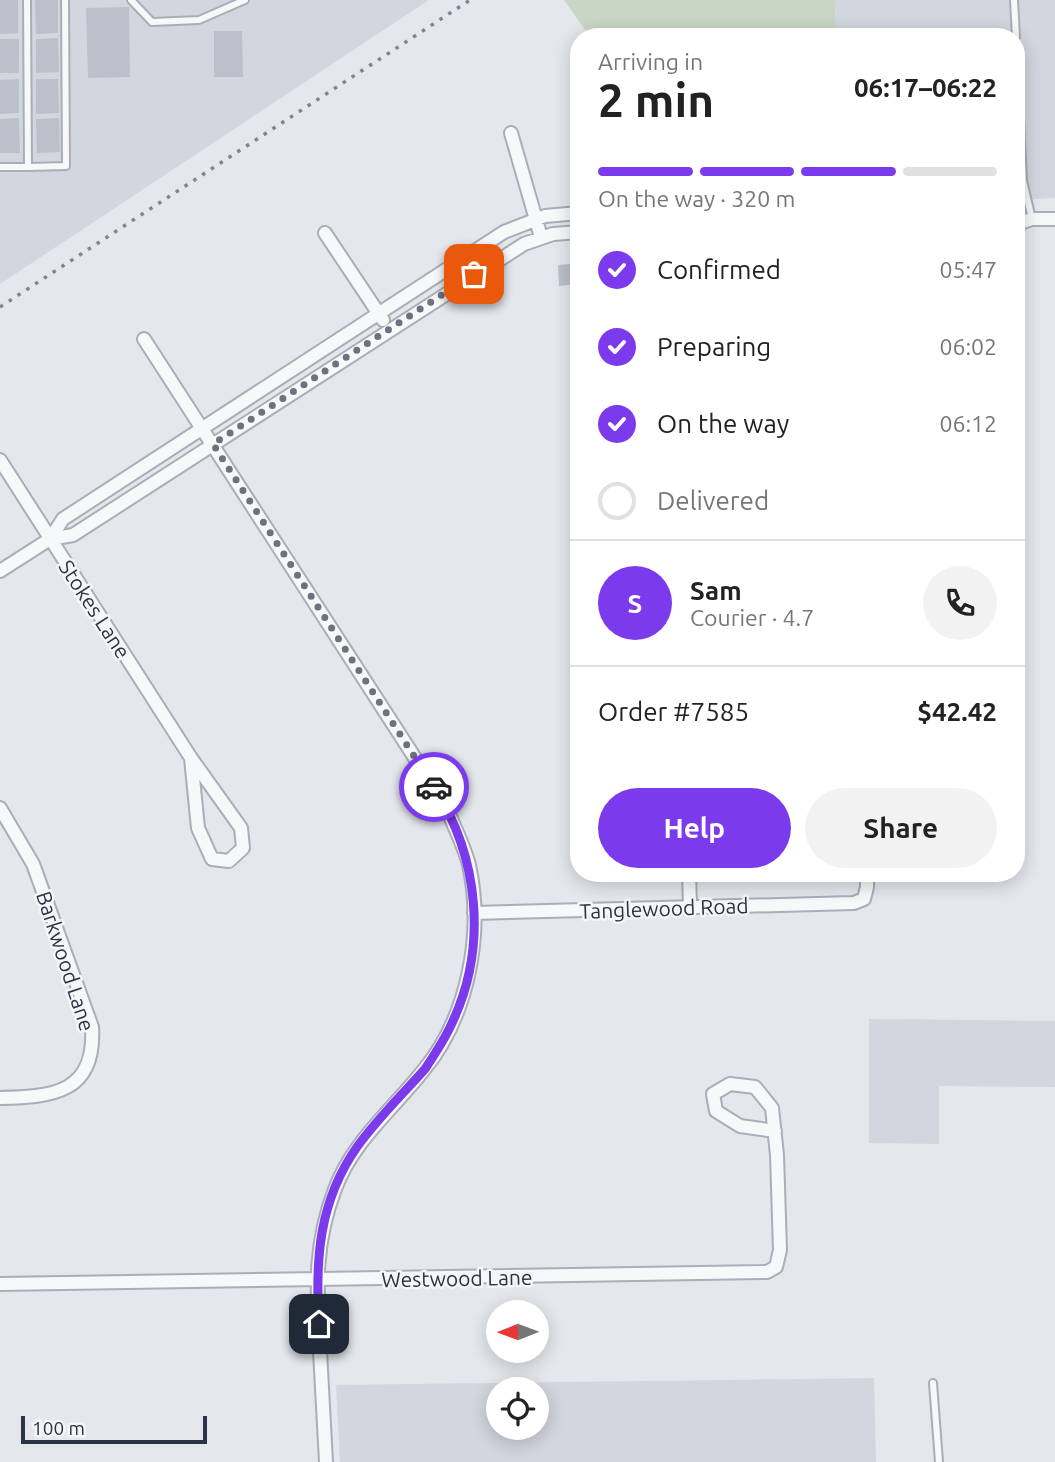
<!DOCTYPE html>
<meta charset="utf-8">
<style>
:root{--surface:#fff;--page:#f2f2f2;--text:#222;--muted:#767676;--line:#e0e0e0;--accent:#7c3aed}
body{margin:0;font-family:Ubuntu,sans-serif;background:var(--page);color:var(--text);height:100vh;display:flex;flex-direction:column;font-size:26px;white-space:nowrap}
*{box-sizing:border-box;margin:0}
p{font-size:23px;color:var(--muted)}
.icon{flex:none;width:38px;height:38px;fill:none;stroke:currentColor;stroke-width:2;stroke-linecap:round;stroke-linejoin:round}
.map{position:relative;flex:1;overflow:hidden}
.drawer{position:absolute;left:570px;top:28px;width:455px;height:854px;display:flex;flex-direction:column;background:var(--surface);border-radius:28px;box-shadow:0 4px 18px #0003}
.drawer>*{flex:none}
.needle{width:46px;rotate:269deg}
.buttons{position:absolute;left:486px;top:1300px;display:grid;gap:14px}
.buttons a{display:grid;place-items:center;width:63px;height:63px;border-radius:50%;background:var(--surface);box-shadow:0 4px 18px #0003;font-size:35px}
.scale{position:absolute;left:21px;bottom:18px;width:186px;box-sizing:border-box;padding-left:7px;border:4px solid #2b3445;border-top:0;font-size:19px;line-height:24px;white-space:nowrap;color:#2b3445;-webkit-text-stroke:5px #f4f6f9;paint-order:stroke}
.pin{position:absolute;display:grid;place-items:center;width:60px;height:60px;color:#fff;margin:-30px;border-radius:14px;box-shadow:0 4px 10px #0006}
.courier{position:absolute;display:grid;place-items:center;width:70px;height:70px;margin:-35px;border:5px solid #7c3aed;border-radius:50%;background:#fff;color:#222;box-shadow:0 2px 9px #0007}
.summary em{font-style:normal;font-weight:700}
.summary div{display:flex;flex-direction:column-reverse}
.summary{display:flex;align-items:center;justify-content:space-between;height:119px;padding:0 28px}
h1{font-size:46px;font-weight:700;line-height:52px}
.bar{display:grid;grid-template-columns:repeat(4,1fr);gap:10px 7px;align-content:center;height:84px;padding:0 28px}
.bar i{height:9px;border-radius:5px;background:var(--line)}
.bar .current{background:var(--accent)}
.bar p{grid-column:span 4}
.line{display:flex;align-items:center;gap:18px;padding:0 28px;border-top:2px solid var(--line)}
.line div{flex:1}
.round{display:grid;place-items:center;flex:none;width:74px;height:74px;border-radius:37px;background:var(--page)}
ol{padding:0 28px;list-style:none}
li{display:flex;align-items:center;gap:21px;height:77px}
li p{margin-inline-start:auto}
li .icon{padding:7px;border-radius:50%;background:var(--accent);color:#fff;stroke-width:4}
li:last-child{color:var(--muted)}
li i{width:38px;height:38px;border:4px solid var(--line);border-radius:50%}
.cta{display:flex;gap:14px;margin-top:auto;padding:14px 28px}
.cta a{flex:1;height:80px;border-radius:42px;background:var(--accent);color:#fff;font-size:28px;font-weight:700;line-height:80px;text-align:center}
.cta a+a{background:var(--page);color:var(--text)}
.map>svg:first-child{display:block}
.built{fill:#d2d6de;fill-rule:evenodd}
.green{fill:#c9d6c5}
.building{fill:#bbc0ca}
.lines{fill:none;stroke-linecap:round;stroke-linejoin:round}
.lane-casing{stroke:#a9aeb7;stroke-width:10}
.street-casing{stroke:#a9aeb7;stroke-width:16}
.lane{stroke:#f7f8fa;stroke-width:6}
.street{stroke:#f7f8fa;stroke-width:12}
.rail{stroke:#7d8696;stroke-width:3.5;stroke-dasharray:3.5 7;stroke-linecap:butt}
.done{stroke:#6c737f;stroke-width:7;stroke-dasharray:0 12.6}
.route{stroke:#7c3aed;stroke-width:9}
.labels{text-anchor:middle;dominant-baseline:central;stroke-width:5;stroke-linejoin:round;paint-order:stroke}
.street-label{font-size:21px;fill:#2b3445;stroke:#f4f6f9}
</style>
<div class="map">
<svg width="1055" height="1462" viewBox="0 0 1055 1462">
<rect width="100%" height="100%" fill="#e4e7ec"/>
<!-- built -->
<path class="built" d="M0 0H429L0 284Z
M835 0H1055V198L1017 200V37H836Z
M869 1019 1055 1021V1087L939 1086V1144L869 1143Z
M874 1378 876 1462H340L336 1385ZM499 1390H537V1428H499Z"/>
<!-- green -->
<path class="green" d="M564 0H835L836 37H590Z"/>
<!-- building -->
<path class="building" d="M0 0H18V33L0 34Z
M35 0H58V33L36 34Z
M129 7 130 77 88 78 86 8Z
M214 31H242L243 77H214Z
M58 38 59 72 36 73V39Z
M0 39H19V73H0Z
M19 79V113L0 114V80Z
M36 79H58L59 113 36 114Z
M19 118 20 153H0V119Z
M59 118 60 152 37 153 36 119Z
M572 260H579V293H577V284L559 286 558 265 572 264Z"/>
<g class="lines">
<defs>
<path id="lane" d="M131 0 152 22 199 20 245 0
M1014 0 1016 37
M1017 56 1023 181 1032 219
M0 167H28L27 0
M28 167 66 166 65 0
M933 1383 939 1462"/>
<path id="street" d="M511 133 541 237
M1017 224 1032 219H1055
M325 233 383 320
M144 339 446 806C453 825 464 845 469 865 484 934 468 1017 423 1071 392 1110 353 1141 335 1189 313 1247 317 1291 320 1351 322 1388 324 1425 326 1462
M0 460 191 758 241 828 243 848 229 861 212 859 198 828 191 758
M50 539 73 535 524 244 553 234 579 232
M0 571 50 539 63 519 504 232 545 216 579 213
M0 808 33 864 92 1027C96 1093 53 1097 0 1098
M689 873 690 907
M474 913 854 903 864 899 867 887V873
M0 1284 767 1272 776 1267 780 1250 777 1155 772 1108 755 1087 730 1084 713 1094 716 1111 740 1126 775 1131"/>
</defs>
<!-- lane casing -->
<use href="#lane" class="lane-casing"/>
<!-- street casing -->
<use href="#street" class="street-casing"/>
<!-- lane -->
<use href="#lane" class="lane"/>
<!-- street -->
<use href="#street" class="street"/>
<!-- rail -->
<path class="rail" d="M0 307 470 0"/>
</g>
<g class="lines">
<!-- done -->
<path class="done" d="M434 787 213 444 474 274"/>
<!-- route -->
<path class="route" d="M319 1324C315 1259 319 1201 357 1147 377 1119 402 1095 425 1069 435 1054 445 1039 452 1023 488 947 479 857 434 787"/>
</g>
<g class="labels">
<!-- street labels -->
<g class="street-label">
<text transform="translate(95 609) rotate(57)">Stokes Lane</text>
<text transform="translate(664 908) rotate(-2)">Tanglewood Road</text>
<text transform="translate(66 961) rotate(72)">Barkwood Lane</text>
<text transform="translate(457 1278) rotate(-1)">Westwood Lane</text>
</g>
</g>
</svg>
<div class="buttons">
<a><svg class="needle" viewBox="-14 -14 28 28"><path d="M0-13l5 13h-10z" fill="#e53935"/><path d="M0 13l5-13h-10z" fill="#767676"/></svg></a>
<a><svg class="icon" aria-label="locate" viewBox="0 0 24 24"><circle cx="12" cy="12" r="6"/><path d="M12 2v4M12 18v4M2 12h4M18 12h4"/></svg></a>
</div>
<div class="scale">100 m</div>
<div class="pin" style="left:474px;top:274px;background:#ea580c"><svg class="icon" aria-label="bag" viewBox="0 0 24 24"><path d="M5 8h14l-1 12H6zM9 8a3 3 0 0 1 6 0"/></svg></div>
<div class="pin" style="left:319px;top:1324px;background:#1f2937"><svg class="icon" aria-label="home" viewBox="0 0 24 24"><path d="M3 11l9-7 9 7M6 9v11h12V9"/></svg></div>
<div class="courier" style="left:434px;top:787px"><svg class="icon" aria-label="car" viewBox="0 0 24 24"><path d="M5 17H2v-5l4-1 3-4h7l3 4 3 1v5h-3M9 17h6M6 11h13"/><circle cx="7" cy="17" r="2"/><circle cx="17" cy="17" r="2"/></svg></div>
<section class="drawer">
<div class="summary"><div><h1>2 min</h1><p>Arriving in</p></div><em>06:17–06:22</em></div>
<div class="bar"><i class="current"></i><i class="current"></i><i class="current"></i><i></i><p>On the way · 320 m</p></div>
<ol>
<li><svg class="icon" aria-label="check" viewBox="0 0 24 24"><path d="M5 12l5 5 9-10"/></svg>Confirmed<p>05:47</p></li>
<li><svg class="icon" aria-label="check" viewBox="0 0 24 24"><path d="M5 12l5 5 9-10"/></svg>Preparing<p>06:02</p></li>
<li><svg class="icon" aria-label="check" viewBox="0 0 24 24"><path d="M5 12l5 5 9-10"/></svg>On the way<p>06:12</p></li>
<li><i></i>Delivered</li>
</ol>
<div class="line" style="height:126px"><b class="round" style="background:var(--accent);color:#fff">S</b><div><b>Sam</b><p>Courier · 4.7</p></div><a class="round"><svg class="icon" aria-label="phone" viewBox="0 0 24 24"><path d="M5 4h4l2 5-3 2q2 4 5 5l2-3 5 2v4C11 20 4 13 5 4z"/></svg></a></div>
<div class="line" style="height:91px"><div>Order #7585</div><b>$42.42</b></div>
<div class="cta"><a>Help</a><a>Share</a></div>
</section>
</div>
